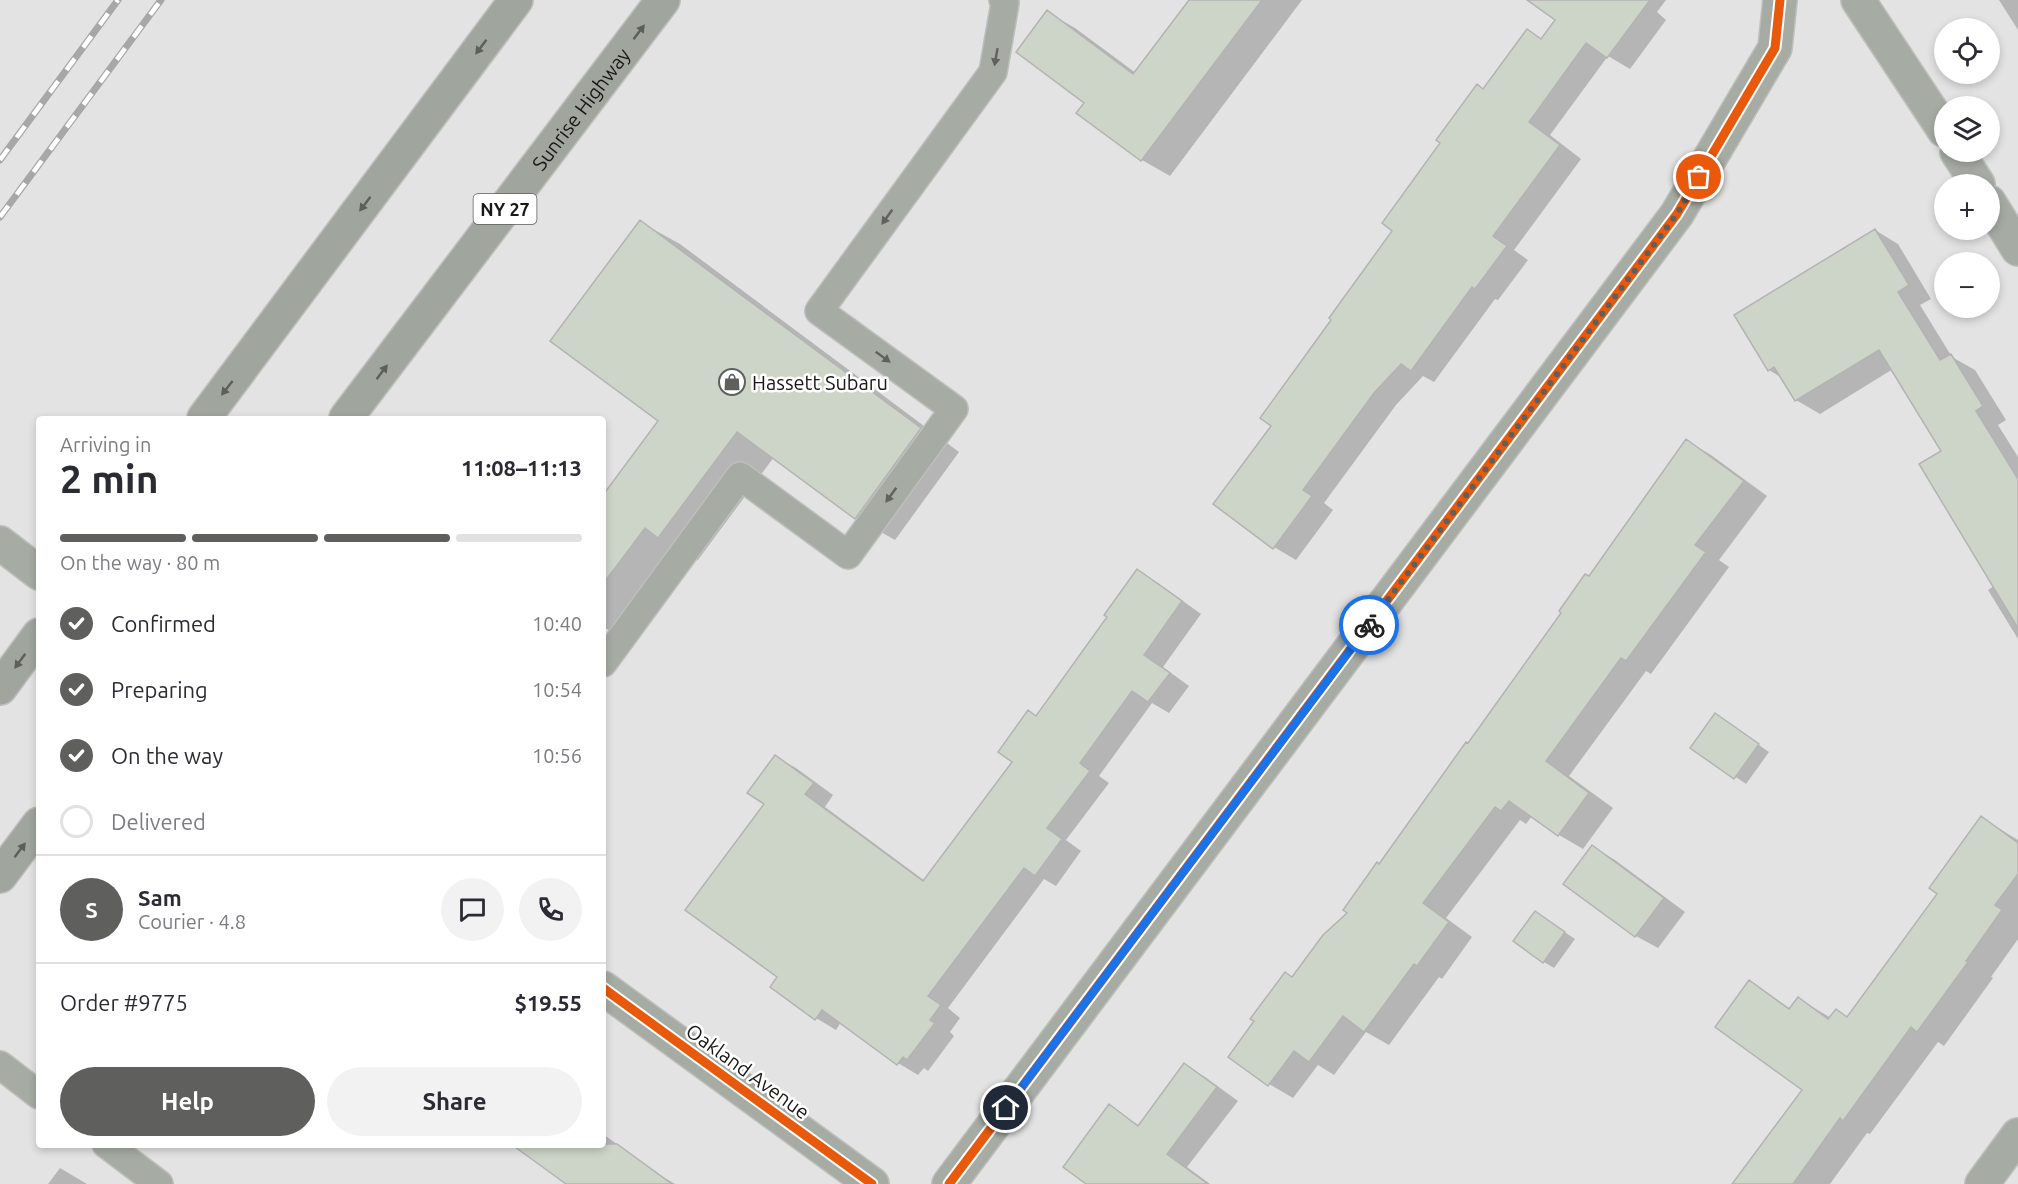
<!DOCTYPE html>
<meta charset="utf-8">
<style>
:root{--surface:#fff;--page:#f2f2f3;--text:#2b2b33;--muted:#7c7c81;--line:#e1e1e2;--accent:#5f5f5e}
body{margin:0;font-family:Ubuntu,sans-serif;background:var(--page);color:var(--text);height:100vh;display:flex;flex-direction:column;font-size:22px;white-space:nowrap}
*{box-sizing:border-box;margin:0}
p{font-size:20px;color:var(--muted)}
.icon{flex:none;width:33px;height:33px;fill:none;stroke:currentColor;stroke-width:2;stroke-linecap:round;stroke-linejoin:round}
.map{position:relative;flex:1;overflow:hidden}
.sheet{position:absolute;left:36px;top:416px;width:570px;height:732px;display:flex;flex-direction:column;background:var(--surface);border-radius:6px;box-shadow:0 3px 9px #0003}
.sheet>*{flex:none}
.controls{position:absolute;left:1934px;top:18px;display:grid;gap:12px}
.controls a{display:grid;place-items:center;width:66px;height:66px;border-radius:50%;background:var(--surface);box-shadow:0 3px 9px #0003;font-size:30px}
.pin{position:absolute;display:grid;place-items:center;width:51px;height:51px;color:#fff;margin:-26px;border:3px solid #fff;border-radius:50%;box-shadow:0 2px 6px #0007}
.courier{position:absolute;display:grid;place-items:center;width:60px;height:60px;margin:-30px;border:4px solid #1a73e8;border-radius:50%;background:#fff;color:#222;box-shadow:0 2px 8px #0007}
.overview em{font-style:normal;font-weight:700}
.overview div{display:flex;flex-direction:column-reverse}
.overview{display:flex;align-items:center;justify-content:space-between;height:102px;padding:0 24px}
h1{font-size:39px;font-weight:700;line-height:45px}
.bar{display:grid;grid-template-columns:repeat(4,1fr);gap:9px 6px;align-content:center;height:72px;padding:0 24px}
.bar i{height:8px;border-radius:4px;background:var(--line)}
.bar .on{background:var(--accent)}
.bar p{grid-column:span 4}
.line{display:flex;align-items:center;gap:15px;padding:0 24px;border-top:2px solid var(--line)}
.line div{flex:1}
.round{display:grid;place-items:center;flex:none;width:63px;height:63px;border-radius:32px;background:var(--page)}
ol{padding:0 24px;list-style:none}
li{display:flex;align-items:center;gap:18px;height:66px}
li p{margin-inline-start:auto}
li .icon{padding:6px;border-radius:50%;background:var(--accent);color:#fff;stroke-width:4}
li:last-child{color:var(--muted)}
li i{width:33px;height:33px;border:3px solid var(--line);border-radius:50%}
.button{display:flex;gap:12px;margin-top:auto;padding:12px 24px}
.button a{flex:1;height:69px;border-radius:36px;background:var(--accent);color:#fff;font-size:24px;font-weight:700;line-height:69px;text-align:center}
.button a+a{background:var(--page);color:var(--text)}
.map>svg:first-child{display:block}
.shadow{fill:#0003}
.building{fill:#cdd5c8;stroke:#b3b3b3;stroke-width:1.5}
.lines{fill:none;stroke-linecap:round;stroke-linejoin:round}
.service-casing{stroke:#bebebd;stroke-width:30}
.minor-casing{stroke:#bebebd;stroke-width:36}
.trunk-casing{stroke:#bebebd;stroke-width:36}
.service{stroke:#a6aca4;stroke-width:27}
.minor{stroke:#a6aca4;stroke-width:33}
.trunk{stroke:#a0a69e;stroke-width:33}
.rail-casing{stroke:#a6a8a6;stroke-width:7}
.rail{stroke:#fff;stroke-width:4.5;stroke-dasharray:14;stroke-linecap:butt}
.cycleway-casing{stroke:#fff;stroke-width:13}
.cycleway{stroke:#e8590c;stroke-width:9}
.oneway{fill:#5c5f5a}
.oneway2{fill:#5f625e}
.done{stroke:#5f5f5e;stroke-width:6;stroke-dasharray:0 10.8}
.route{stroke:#1a73e8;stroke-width:8}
.labels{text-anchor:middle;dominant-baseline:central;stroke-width:5;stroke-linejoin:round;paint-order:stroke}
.shield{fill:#fff;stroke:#5d5d5d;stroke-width:1.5}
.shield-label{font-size:18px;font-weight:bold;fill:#181817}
.street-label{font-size:20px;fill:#181817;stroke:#fff}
.poi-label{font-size:20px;fill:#181817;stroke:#fff;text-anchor:start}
</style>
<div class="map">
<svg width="2018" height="1184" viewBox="0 0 2018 1184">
<rect width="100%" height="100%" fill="#e2e3e2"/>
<!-- shadow -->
<path class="shadow" d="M1191 0H1302L1170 176 1142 160 1086 102 1047 12 1075 28 1136 73Z
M1571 0H1666L1657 12 1666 20 1630 69 1608 56 1550 135 1581 159 1514 250 1528 260 1498 300 1495 299 1434 382 1423 376 1396 405 1324 503 1333 510 1296 560 1274 547 1273 426 1484 90 1527 31 1542 39Z
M1999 0H2018V30Z
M640 222 680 244 959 452 895 540 856 518 774 457 698 560 684 551 620 636 603 627V492L605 494 660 421Z
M1875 230 1898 244 1931 299 1920 305 1952 357 1975 370 2006 420 1998 425 2018 457V639L1988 590 1994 586 1943 452 1893 369 1820 414 1796 400 1782 378 1769 370Z
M1687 441 1711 455 1767 496 1719 560 1729 567 1651 674 1646 671 1569 776 1613 808 1583 849 1559 835 1532 816 1526 824 1520 820 1446 918 1472 937 1442 979 1439 977 1389 1045 1366 1032 1334 1075 1318 1065 1293 1098 1269 1084 1293 978 1350 913 1380 865Z
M1138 571 1158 583 1201 614 1163 667 1189 686 1169 713 1152 703 1099 776 1109 783 1066 840 1081 851 1056 886 1044 879 948 1008 960 1018 950 1032 954 1036 928 1071 924 1068 918 1075 898 1063 841 1022 836 1030 816 1018 779 976 766 804 776 757 796 768 833 795 825 807 925 881 1015 762 1037 717 1109 617Z
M1716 715 1769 752 1746 784 1692 747Z
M1982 818 2018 840V939L1991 977 1993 978 1944 1046 1938 1042 1870 1134 1867 1133 1830 1184H1734L1804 1090 1749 982 1791 1009 1799 999 1831 1018 1836 1011 1848 1017 1939 894Z
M1593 847 1615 860 1685 912 1658 948 1636 936 1566 884Z
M1536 913 1575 939 1554 968 1544 962Z
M1184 1065 1205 1077 1238 1101 1187 1167 1210 1184H1089L1109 1106 1140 1126Z
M603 1134 658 1174 675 1184H568L603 1144Z
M60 1168 87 1184H48Z"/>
<!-- building -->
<path class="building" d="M1189 0H1262L1141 161 1076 113 1084 103 1016 52 1047 10 1133 74Z
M1527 0H1650L1607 58 1586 43 1529 122 1560 145 1493 236 1507 246 1475 289 1472 287 1411 371 1401 364 1374 393 1303 490 1312 496 1273 549 1213 504 1271 426 1260 418 1331 320 1329 318 1392 231 1382 223 1440 143 1436 140 1477 84 1483 89 1527 29 1541 39 1555 20Z
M640 220 921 428 855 519 737 432 658 538 645 528 603 584V495L658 421 550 341Z
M1875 229 1909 285 1898 292 1940 360 1951 354 1983 406 1976 411 2018 479V628L1919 464 1941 451 1879 350 1795 401 1774 367 1768 371 1734 315Z
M1686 439 1744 481 1695 545 1706 552 1626 661 1621 658 1546 761 1589 793 1558 836 1509 801 1501 811 1495 807 1423 903 1449 922 1417 966 1414 964 1364 1032 1343 1016 1309 1062 1294 1051 1268 1086 1228 1057 1254 1021 1250 1019 1285 972 1292 977 1323 935 1347 913 1343 910 1377 862 1379 864 1466 742 1468 743 1561 613 1559 611 1585 574 1589 576Z
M1137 569 1182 601 1144 655 1170 673 1148 702 1132 691 1080 763 1090 771 1047 828 1062 839 1035 876 1024 868 928 996 941 1005 930 1020 935 1023 907 1060 903 1057 897 1065 822 1010 815 1020 770 987 777 977 685 910 764 804 747 793 775 755 814 783 805 794 923 881 1012 762 998 752 1028 710 1036 716 1107 617 1104 615Z
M1715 713 1759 744 1734 779 1690 748Z
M1981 816 2018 843V874L1995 905 2002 910 1966 961 1968 962 1917 1032 1911 1027 1843 1121 1840 1118 1793 1184H1732L1802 1090 1715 1027 1749 980 1789 1009 1798 997 1828 1019 1836 1009 1847 1017 1937 894 1929 888Z
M1592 845 1664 898 1635 937 1563 884Z
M1535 911 1565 932 1543 963 1513 941Z
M1184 1063 1217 1087 1167 1154 1208 1184H1086L1063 1167 1109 1104 1138 1126Z
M511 1144H617L672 1184H566Z"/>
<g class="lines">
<defs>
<path id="service" d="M603 663 740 476 848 555 954 409 819 311 993 72 1005 3 1003 0
M0 1065 39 1095
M106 1144 159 1184"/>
<path id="minor" d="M1858 0 1944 130
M1957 152 1978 184
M1989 202 2018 249
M0 543 39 573
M603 988 872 1184
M949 1184 1677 214 1775 48 1780 0
M1982 1184 2018 1135"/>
<g id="trunk">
<path d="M204 418 516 0"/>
<path id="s1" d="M346 418 663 0"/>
<path d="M0 688 39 635"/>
<path d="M0 876 39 824"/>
</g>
</defs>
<!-- service casing -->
<use href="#service" class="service-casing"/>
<!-- minor casing -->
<use href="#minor" class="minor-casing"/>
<!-- trunk casing -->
<use href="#trunk" class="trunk-casing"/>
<!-- service -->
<use href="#service" class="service"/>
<!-- minor -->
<use href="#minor" class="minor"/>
<!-- trunk -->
<use href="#trunk" class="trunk"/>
<defs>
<path id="rail" d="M0 160 118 0
M0 217 161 0"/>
</defs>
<!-- rail casing -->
<use href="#rail" class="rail-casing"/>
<!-- rail -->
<use href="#rail" class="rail"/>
<defs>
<path id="cycleway" d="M603 988 872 1184
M949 1184 1677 214 1775 48 1780 0"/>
</defs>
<!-- cycleway casing -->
<use href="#cycleway" class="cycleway-casing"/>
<!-- cycleway -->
<use href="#cycleway" class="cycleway"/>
</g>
<!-- one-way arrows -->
<defs><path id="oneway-solid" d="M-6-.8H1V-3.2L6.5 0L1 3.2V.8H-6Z" transform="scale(1.5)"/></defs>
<g class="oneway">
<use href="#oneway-solid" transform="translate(639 32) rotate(-53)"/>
<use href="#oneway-solid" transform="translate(481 47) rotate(127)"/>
<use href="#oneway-solid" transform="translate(365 204) rotate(127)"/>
<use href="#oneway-solid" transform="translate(382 372) rotate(-53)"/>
<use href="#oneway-solid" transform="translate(227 388) rotate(128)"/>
<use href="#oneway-solid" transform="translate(20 661) rotate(126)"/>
<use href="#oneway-solid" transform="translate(20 850) rotate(-53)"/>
</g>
<g class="oneway2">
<use href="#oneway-solid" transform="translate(996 57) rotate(100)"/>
<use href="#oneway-solid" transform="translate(887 217) rotate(126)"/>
<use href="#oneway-solid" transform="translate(883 357) rotate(36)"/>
<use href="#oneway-solid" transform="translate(891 495) rotate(126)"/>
</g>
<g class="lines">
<!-- done -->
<path class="done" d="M1369 625 1677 214 1699 177"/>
<!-- route -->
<path class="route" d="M1006 1108 1369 625"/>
</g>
<!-- icons -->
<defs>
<symbol id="shop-ring" viewBox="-11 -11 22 22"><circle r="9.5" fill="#fff" stroke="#5f5f5e" stroke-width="1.5"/><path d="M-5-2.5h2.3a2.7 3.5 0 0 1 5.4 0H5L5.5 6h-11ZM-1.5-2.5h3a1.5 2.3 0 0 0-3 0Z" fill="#5f5f5e"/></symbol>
</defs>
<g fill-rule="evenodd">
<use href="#shop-ring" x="717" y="367" width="30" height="30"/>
</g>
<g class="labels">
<!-- shield labels -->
<rect class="shield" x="473.5" y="194" width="63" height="30" rx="4.5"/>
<g class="shield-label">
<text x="505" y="209">NY 27</text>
</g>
<!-- street labels -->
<g class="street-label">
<text stroke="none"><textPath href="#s1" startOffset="388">Sunrise Highway</textPath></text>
<text transform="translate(748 1071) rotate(36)">Oakland Avenue</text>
</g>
<!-- poi labels -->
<g class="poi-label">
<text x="752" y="382">Hassett Subaru</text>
</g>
</g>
</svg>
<div class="controls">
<a><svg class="icon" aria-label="locate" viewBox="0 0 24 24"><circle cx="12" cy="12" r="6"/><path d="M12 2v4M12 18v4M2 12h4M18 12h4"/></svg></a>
<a><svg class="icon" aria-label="layers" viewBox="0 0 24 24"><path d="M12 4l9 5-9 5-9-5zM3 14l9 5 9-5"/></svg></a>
<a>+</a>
<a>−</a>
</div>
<div class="pin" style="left:1699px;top:177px;background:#ea580c"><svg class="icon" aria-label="bag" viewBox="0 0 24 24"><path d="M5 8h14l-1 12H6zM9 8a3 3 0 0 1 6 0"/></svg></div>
<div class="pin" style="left:1006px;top:1108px;background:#1f2937"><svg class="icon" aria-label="home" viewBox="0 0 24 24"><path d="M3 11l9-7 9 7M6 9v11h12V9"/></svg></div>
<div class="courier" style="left:1369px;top:625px"><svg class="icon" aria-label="bike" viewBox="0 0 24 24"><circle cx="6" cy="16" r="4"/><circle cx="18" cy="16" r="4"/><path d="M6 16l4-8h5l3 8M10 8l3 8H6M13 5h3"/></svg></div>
<section class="sheet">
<div class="overview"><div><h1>2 min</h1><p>Arriving in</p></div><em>11:08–11:13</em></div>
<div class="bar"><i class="on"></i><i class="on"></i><i class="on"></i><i></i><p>On the way · 80 m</p></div>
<ol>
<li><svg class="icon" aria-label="check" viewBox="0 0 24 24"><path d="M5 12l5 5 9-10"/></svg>Confirmed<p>10:40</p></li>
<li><svg class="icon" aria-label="check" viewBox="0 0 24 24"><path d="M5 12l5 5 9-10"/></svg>Preparing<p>10:54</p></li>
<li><svg class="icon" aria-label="check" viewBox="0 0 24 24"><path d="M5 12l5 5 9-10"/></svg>On the way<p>10:56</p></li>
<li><i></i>Delivered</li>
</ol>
<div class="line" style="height:108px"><b class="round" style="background:var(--accent);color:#fff">S</b><div><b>Sam</b><p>Courier · 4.8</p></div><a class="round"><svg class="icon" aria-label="chat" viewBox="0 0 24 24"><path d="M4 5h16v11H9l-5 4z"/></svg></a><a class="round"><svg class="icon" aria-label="phone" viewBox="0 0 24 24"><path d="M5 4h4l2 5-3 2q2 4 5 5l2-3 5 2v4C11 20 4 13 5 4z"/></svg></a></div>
<div class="line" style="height:78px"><div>Order #9775</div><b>$19.55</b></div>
<div class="button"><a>Help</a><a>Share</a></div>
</section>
</div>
